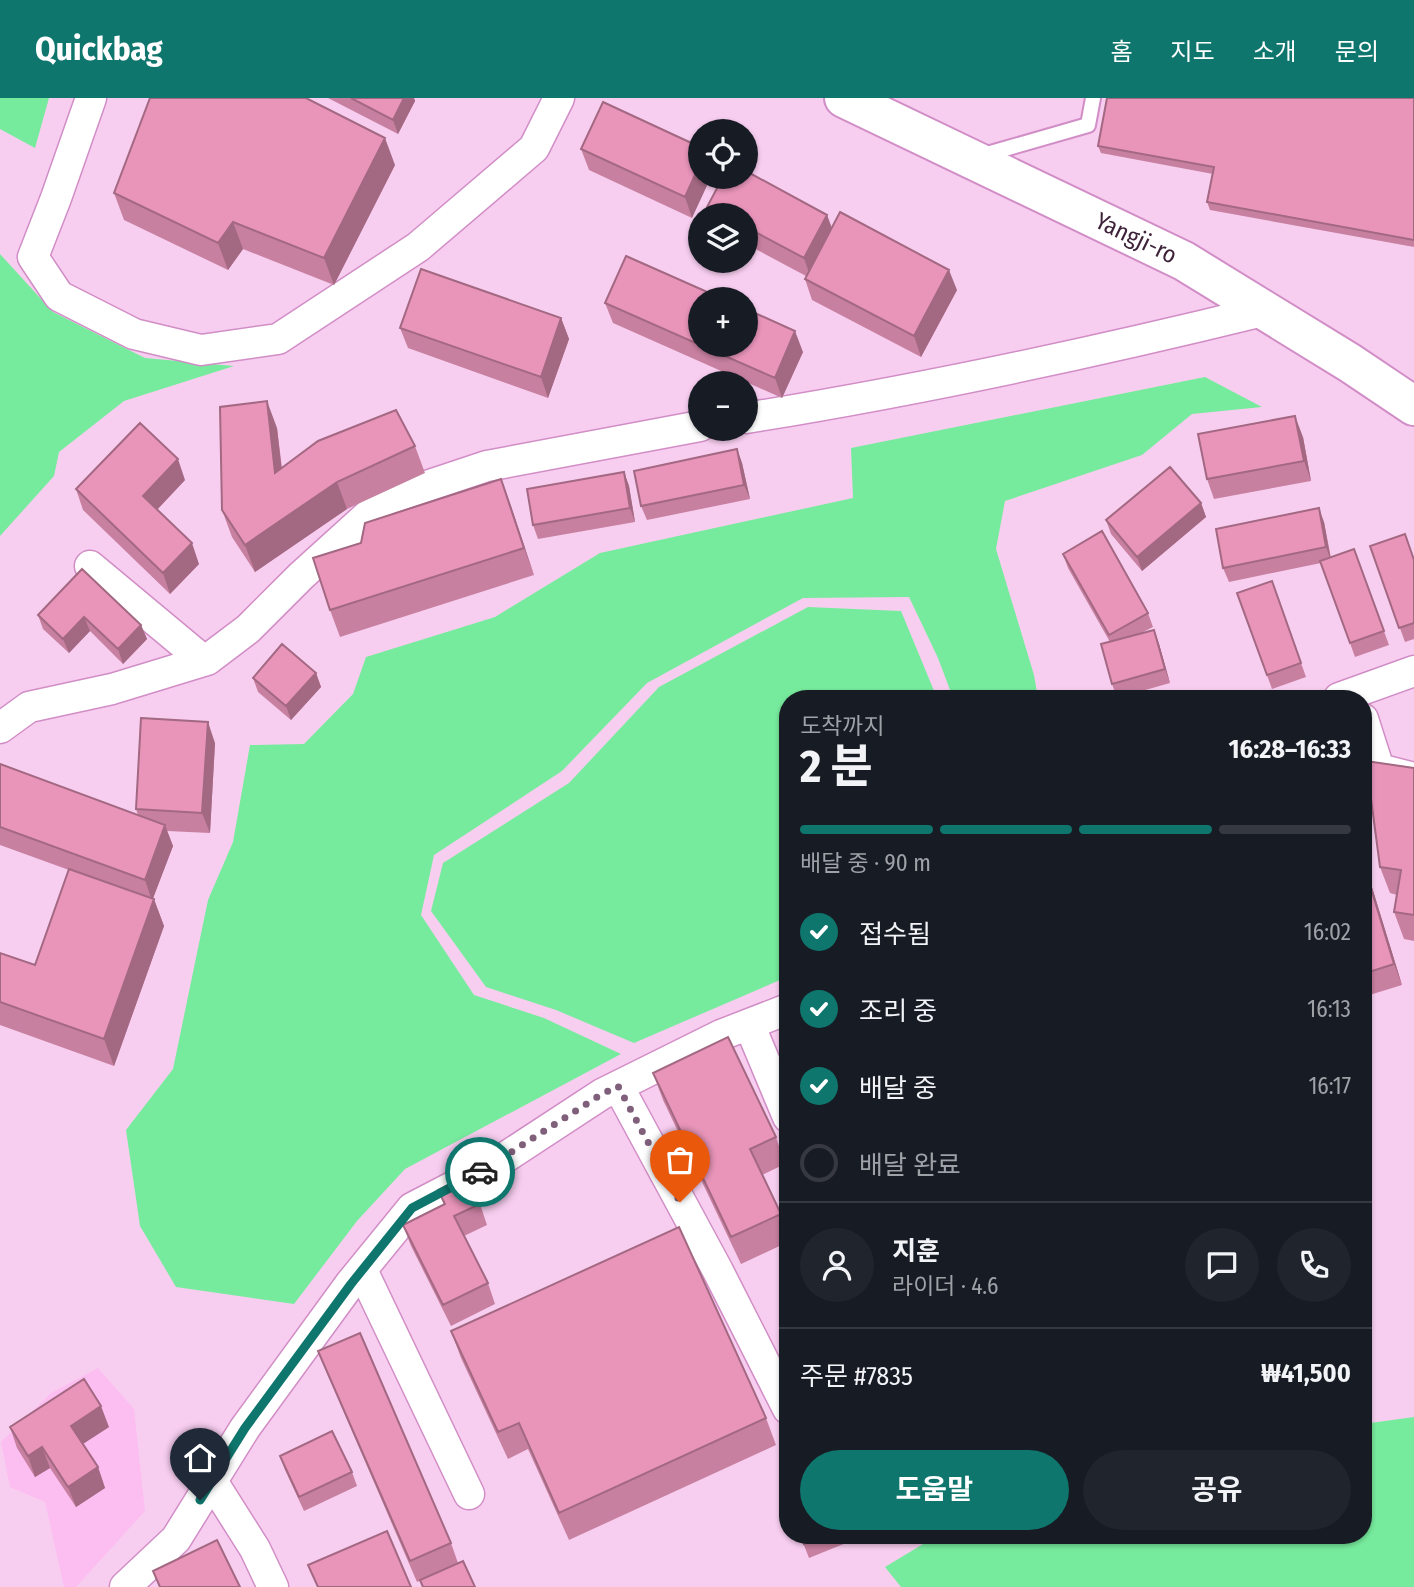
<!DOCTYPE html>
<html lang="ko">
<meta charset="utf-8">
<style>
:root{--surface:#171b24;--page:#20242c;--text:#f1f3f6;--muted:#9ea1a6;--line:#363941;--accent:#0f766e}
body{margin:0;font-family:"Fira Sans Condensed","Noto Sans KR",sans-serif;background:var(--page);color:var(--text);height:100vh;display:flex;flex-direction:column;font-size:26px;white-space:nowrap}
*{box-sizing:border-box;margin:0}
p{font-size:23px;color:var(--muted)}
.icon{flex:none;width:38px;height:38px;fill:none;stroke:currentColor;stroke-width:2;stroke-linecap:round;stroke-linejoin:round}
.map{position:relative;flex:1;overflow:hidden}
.drawer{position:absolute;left:779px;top:592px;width:593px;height:854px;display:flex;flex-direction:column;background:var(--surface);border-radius:28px;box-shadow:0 2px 5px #0004}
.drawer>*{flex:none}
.tools{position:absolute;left:688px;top:21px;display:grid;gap:14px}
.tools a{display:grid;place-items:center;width:70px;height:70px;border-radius:50%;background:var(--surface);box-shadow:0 2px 5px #0004;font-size:35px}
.pin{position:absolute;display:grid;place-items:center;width:60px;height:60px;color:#fff;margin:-72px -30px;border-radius:50% 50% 50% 0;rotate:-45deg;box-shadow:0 0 7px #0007}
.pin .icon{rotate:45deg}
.courier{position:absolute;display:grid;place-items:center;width:70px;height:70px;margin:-35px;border:5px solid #0f766e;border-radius:50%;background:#fff;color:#222;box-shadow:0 2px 9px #0007}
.head em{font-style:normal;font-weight:700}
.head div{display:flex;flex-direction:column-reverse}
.head{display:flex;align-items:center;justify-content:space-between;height:119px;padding:0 21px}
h1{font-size:46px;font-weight:700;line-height:52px}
.bar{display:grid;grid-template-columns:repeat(4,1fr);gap:10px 7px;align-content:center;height:84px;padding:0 21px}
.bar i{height:9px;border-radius:5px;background:var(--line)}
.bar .current{background:var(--accent)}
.bar p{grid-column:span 4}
.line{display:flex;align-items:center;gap:18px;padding:0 21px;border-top:2px solid var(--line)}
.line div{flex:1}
.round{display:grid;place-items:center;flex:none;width:74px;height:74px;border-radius:37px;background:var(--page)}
ol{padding:0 21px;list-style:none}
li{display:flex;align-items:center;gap:21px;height:77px}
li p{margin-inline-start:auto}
li .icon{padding:7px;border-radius:50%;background:var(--accent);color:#fff;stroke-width:4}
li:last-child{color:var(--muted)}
li i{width:38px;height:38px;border:4px solid var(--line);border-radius:50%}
.action{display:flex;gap:14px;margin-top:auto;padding:14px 21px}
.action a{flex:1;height:80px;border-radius:42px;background:var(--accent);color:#fff;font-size:28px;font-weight:700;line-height:80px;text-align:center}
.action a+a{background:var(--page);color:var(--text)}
header{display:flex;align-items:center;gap:42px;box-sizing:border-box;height:98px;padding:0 35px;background:var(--accent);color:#fff}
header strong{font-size:33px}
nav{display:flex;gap:38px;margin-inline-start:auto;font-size:24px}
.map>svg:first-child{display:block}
.built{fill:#fcbef1}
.green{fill:#77eb9d}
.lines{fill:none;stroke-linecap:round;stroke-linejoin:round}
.lane-casing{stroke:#d18ec6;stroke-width:18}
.street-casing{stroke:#d18ec6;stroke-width:33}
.secondary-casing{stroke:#d18ec6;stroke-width:42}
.lane{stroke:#fff;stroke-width:14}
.street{stroke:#fff;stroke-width:30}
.secondary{stroke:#fff;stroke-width:38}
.wall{fill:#c880a0}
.shaded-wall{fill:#a36882}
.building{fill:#e995ba;stroke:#a36882;stroke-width:2}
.done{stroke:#7f5f7a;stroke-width:7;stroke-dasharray:0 12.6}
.route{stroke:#0f766e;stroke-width:9}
.labels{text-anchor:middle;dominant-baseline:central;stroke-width:7;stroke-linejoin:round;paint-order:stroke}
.street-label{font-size:24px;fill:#3e233a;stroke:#fde0f7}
</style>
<header>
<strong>Quickbag</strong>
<nav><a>홈</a><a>지도</a><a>소개</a><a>문의</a></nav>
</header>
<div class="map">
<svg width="1414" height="1489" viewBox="0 0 1414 1489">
<rect width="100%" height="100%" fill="#f8cef0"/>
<!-- built -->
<path class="built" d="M98 1270 134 1311 145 1413 76 1489H64L45 1404 10 1389 1 1344 51 1295Z"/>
<!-- green -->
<path class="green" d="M0 0H49L35 50 0 31Z
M0 156 53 214 145 260 234 268 124 303 59 354 54 378 0 438Z
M1205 279 1262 309 1192 316 1142 357 1005 403 996 451 1034 577 1038 600H953L938 560 909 499 803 500 647 585 562 673 434 757 421 817 474 897 544 920 621 956 405 1071 357 1123 294 1206 176 1189 140 1128 126 1032 173 971 208 802 233 744 250 647 304 646 353 596 366 559 495 519 600 455 853 400 851 350Z
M808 509 901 513 937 600H788L787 879 634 945 556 912 486 889 431 813 443 765 569 685 659 589Z
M1414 1319V1489H901L885 1469 938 1437H1363V1326Z"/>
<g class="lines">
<defs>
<path id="lane" d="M980 58 1088 27 1093 0"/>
<path id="street" d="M91 0 56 100 33 159 59 198 134 236 201 252 278 241 418 149 534 50 559 0
M746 320C920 292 1092 255 1263 213
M90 468 204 563
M1339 600 1414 573
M1363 621 1379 671 1414 680
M0 630 29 609 112 591 207 562 248 531 301 478 385 402 487 368 700 328
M749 926 788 1019
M618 988 718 1173 788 1311
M362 1172 469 1396
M212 1383 255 1451 273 1489
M125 1489 176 1441 245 1330 350 1186 412 1110 489 1070 602 996 721 937 788 911"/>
<g id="secondary">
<path id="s1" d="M844 0 1184 163 1350 265 1414 308"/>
</g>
</defs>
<!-- lane casing -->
<use href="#lane" class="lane-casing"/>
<!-- street casing -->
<use href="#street" class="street-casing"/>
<!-- secondary casing -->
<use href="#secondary" class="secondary-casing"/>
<!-- lane -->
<use href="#lane" class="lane"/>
<!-- street -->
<use href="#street" class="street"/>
<!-- secondary -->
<use href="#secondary" class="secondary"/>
</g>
<!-- wall -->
<path class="wall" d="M328 0H414L415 3 398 36Z
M1414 0V149L1210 112 1207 104 1213 76 1101 55 1098 48Z
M700 49 692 120 589 72 581 51Z
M395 67 334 187 243 151 228 172 124 122 114 95Z
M707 109 827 117 832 130 957 192 921 259 812 202 805 181 806 178 746 146V117H711Z
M605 205 803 254 782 300 613 225Z
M561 220 569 241 548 300 408 250 400 230Z
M277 330 282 370 415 348 425 375 347 411 255 474 232 439 222 412Z
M1303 339 1311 383 1214 401 1207 381Z
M737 351 742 365 750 401 647 422 641 408Z
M624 374 629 388 635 424 538 441 533 427Z
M501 381 534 477 340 539 330 512 361 445Z
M185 382 157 412 199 466 170 496 83 412 76 391Z
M1201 405 1206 419 1142 473 1111 436 1106 422Z
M1324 424 1331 460 1354 451 1389 547 1355 559 1321 465 1229 484 1223 470Z
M1370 448 1414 462V541L1405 544Z
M1063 456 1148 515 1153 529 1141 535 1154 532 1159 546 1170 585 1117 600 1112 586 1110 544 1068 470Z
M82 471 141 527 147 541 123 566 90 533 69 555 43 531 38 517Z
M1272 483 1306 579 1272 591 1237 495Z
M316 575 321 589 291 622 258 594 253 580Z
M215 645 210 735 167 733 173 748 153 800 164 828 114 968 0 927V855L35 867 69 772 0 747V666L138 717 136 711Z
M1414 670V843L1404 841 1394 814 1397 797 1390 795 1380 769Z
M1363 760 1402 887 1363 899Z
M653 975 776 1039 785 1066 762 1077 781 1116 788 1134V1144L741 1166 663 1002Z
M438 1092 480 1106 487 1127 464 1138 488 1185 495 1206 451 1228 411 1148 403 1127 444 1107Z
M451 1233 766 1320 776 1347 569 1442 528 1351 508 1361 461 1260Z
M318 1253 451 1445 458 1465 475 1489H423L420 1482 431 1478 417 1484 326 1273Z
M10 1329H109L83 1346 98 1369 105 1390 76 1409 50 1370 35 1379 17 1350Z
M280 1358 352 1374 357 1388 304 1413 285 1372Z
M800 1437H866L809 1460Z"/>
<!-- shaded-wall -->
<path class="shaded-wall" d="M404 0H414L415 3 398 36 393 22Z
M385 40 395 67 334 187 324 160Z
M700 66V79H711L692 120 685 99Z
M827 117 834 137 811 181 804 160Z
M233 124 243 151 228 172 218 145Z
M949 172 957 192 921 259 914 238Z
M561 220 569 241 548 300 541 279Z
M795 233 803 254 782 300 775 280Z
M267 303 277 330 285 402 275 375Z
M1295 318 1303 339 1311 383 1304 363Z
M737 351 742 365 750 401 744 387Z
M178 361 185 382 150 419 143 398Z
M624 374 629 388 635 424 630 410Z
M501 381 511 408 534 477 524 450Z
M337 384 347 411 255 474 245 447Z
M1201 405 1206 419 1142 473 1137 459Z
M1319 410 1324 424 1331 463 1326 449Z
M192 445 199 466 170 496 163 475Z
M84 519 90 533 69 555 63 541Z
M141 527 147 541 123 566 118 551Z
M1154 532 1159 546 1170 585 1165 571Z
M316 575 321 589 291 622 286 608Z
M208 624 215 645 210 735 202 715Z
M165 727 173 748 152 803 145 782Z
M1363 760 1402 887 1394 866 1363 764Z
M154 801 164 828 114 968 104 941Z
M101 1308 109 1329 78 1349 71 1328Z
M42 1349 50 1370 35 1379 28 1358Z
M98 1369 105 1390 76 1409 68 1389Z"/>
<!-- building -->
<path class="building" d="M150 0H306L385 40 324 160 233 124 218 145 114 95Z
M351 0H404L393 22Z
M1107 0H1414V142L1207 104 1214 69 1098 48Z
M603 4 700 49V66L685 99 581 51Z
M746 73 827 117 804 160 746 129V117H724L707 109 723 79H746Z
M840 114 949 172 914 238 805 181Z
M626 158 723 201H700V247L605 205Z
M421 171 561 220 541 279 400 230Z
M746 211 795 233 775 280 700 247H746Z
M267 303 275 375 318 343 396 312 415 348 337 384 245 447 222 412 220 309Z
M1295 318 1304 363 1207 381 1198 336Z
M140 325 178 361 143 398 192 445 163 475 76 391Z
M737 351 744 387 641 408 634 373Z
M1170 369 1201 405 1137 459 1106 422Z
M624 374 630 410 533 427 527 391Z
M501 381 524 450 330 512 313 460 361 445 365 425Z
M1319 410 1326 449 1223 470 1216 431Z
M1102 433 1148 515 1109 537 1063 456Z
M1405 436 1414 462V525L1399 530 1370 448Z
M1354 451 1384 533 1350 545 1320 463Z
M82 471 141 527 118 551 84 519 63 541 38 517Z
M1272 483 1301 565 1267 577 1237 495Z
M1154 532 1165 571 1112 586 1101 546Z
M282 546 316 575 286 608 253 580Z
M141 620 208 624 202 715 136 711Z
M1366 663 1414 670V817L1394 814 1401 772 1380 769Z
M0 666 165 727 145 782 0 729Z
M1363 764 1394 866 1363 876Z
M69 771 154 801 104 941 0 904V855L35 867Z
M728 939 776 1039 750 1051 781 1116 731 1139 653 975Z
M466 1078 480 1106 454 1118 488 1185 443 1207 403 1127 445 1106 438 1092Z
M679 1129 766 1320 559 1415 519 1325 498 1334 451 1233Z
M360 1235 451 1445 410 1463 318 1253Z
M84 1281 101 1308 71 1328 98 1369 68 1389 42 1349 28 1358 10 1329Z
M332 1333 352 1374 299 1399 280 1358Z
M387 1433 411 1489H318L308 1467Z
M800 1437H827L804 1446Z
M217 1442 240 1489H160L153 1473Z
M463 1463 475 1489H423L420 1482Z"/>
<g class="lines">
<!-- done -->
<path class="done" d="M480 1074 602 996 618 988 680 1104"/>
<!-- route -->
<path class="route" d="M200 1402 245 1330 351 1186 412 1110 480 1074"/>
</g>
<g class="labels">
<!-- street labels -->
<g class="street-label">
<text stroke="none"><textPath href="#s1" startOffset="324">Yangji-ro</textPath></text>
</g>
</g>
</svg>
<div class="tools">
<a><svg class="icon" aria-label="locate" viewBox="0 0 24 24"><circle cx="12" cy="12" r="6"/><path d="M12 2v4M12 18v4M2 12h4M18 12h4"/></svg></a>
<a><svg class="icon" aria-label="layers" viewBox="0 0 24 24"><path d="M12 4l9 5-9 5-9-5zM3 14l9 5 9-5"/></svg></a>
<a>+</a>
<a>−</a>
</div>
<div class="pin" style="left:680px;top:1104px;background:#ea580c"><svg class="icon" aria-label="bag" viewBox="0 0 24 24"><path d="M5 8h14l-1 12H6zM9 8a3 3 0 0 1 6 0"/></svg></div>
<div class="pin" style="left:200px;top:1402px;background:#1f2937"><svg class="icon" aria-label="home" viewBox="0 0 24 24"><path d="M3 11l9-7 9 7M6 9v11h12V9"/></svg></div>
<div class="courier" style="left:480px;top:1074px"><svg class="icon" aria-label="car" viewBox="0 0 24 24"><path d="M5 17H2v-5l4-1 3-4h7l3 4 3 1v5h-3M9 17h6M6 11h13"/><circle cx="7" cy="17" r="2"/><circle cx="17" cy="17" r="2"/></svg></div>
<section class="drawer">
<div class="head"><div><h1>2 분</h1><p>도착까지</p></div><em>16:28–16:33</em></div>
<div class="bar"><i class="current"></i><i class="current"></i><i class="current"></i><i></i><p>배달 중 · 90 m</p></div>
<ol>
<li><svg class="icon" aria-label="check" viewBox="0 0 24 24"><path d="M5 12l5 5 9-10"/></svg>접수됨<p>16:02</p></li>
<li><svg class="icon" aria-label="check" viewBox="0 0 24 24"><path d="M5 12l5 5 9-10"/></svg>조리 중<p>16:13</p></li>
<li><svg class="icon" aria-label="check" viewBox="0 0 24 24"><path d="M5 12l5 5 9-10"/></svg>배달 중<p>16:17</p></li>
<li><i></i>배달 완료</li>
</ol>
<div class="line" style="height:126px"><a class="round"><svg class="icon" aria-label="person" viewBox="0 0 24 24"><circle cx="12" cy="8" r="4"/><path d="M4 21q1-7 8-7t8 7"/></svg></a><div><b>지훈</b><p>라이더 · 4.6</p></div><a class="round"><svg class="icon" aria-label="chat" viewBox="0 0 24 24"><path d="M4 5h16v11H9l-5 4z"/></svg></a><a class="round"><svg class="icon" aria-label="phone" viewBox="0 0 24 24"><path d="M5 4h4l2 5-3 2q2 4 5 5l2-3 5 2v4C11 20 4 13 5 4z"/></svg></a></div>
<div class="line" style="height:91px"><div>주문 #7835</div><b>₩41,500</b></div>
<div class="action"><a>도움말</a><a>공유</a></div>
</section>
</div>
